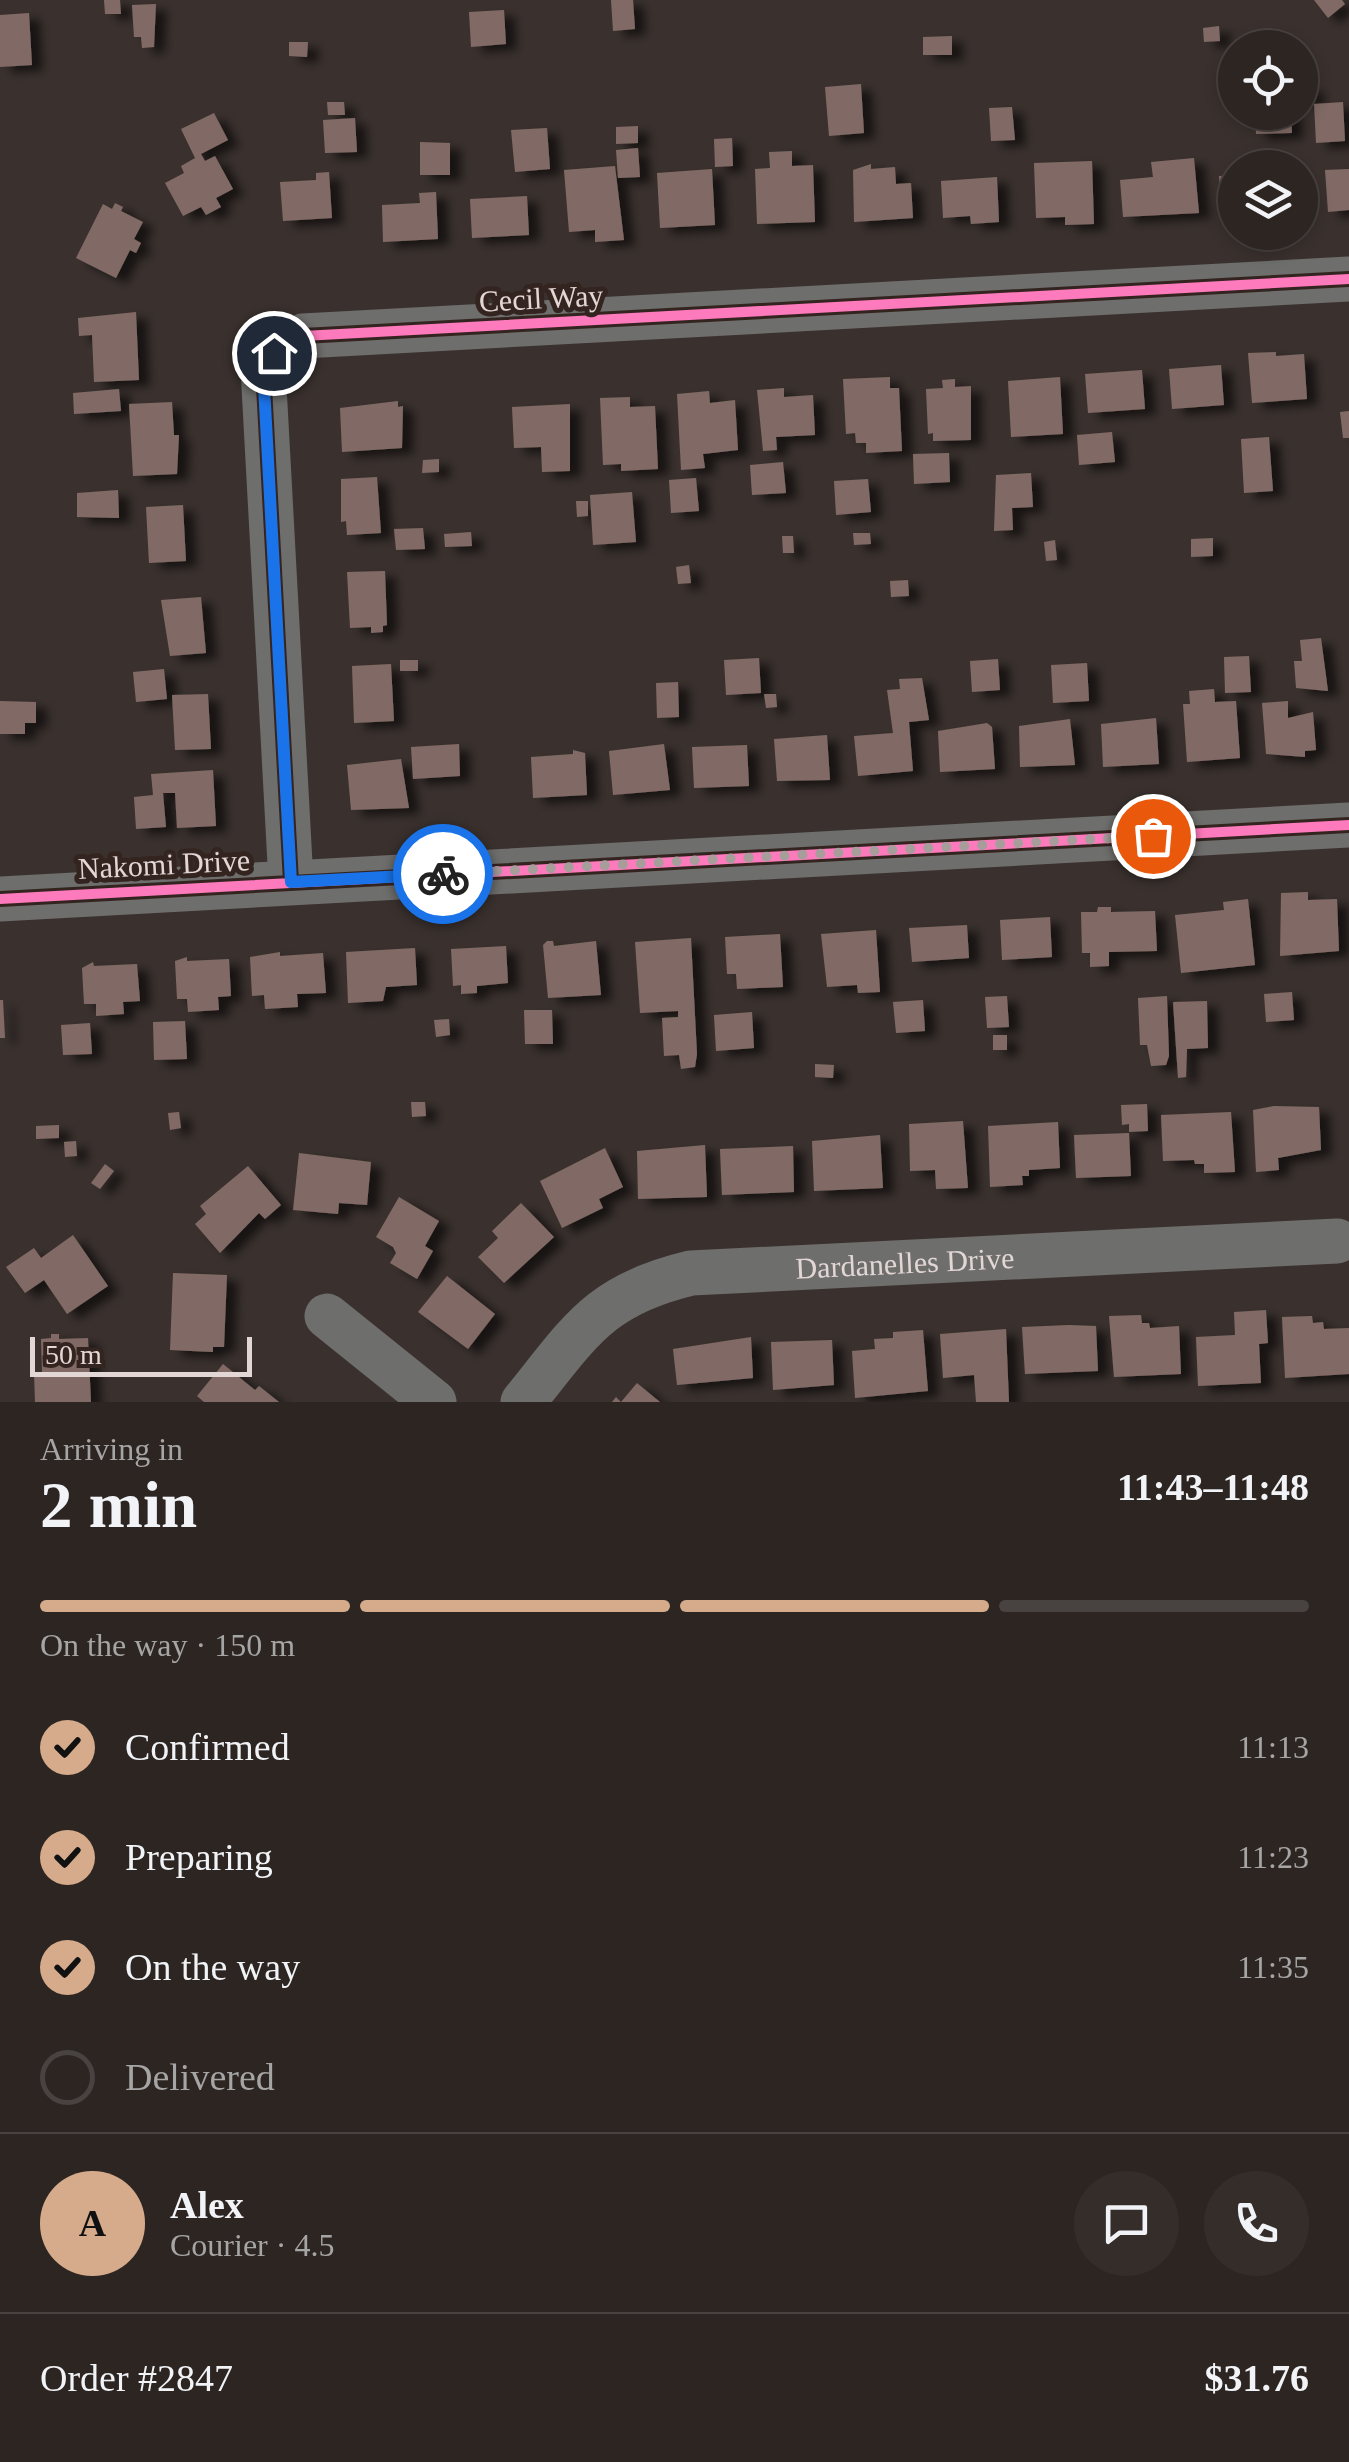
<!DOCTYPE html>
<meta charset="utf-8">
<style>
:root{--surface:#2c2522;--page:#342d2a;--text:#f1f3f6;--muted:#a6a5a5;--line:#484240;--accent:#d6ab8b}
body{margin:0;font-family:"Times New Roman",serif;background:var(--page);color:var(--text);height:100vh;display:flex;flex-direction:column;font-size:38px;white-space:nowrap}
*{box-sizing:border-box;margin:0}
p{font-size:32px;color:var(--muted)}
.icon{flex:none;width:55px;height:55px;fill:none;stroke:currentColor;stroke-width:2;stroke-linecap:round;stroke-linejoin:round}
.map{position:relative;height:1402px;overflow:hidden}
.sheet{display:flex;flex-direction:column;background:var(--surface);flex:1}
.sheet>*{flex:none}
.controls{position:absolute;left:1218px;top:30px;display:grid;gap:20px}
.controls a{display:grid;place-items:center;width:100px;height:100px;border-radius:50%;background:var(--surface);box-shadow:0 5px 15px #0003,0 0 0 2px var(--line);font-size:50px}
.scale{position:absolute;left:30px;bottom:25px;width:222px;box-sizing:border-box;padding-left:10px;border:5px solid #e2d7d5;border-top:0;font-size:28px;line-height:35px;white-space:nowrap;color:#e2d7d5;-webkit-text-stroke:8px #342420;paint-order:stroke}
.pin{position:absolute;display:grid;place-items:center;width:85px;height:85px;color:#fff;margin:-42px;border:5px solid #fff;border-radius:50%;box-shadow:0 2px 10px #0007}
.courier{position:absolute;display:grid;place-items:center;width:100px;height:100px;margin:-50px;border:8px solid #1a73e8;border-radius:50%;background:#fff;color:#222;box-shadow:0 2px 12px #0007}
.headline em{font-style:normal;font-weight:600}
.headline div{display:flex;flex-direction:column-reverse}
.headline{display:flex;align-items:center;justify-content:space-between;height:170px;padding:0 40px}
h1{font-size:65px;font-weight:600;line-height:75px}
.bar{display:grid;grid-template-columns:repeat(4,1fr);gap:15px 10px;align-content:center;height:120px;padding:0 40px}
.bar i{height:12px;border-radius:8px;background:var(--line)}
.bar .selected{background:var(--accent)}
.bar p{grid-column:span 4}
.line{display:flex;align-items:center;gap:25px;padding:0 40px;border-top:2px solid var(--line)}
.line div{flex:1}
.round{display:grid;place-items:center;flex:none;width:105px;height:105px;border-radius:52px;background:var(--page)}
ol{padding:0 40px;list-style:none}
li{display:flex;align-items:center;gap:30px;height:110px}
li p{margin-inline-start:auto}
li .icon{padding:10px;border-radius:50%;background:var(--accent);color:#111;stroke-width:4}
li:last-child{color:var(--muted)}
li i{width:55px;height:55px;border:5px solid var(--line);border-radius:50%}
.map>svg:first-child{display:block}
.building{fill:#816b65;filter:url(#shadow)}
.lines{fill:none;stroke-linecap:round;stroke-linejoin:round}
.minor{stroke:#6e6e6d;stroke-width:45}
.cycleway-casing{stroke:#342420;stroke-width:16}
.cycleway{stroke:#fd7abc;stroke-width:10}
.done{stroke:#a79d9b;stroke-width:10;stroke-dasharray:0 18}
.route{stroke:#1a73e8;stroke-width:12}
.labels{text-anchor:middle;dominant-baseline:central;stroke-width:10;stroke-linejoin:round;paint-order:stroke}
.street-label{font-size:30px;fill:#e2d7d5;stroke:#342420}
</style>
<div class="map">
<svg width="1349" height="1402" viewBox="0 0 1349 1402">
<defs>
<filter id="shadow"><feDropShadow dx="11" dy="6" stdDeviation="5" flood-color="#0009"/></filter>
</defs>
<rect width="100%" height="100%" fill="#3a312e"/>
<!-- building -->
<path class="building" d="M104 0H120L121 14H105Z
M611 0H633L635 29 613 31Z
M1314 0H1342L1345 4 1328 18Z
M156 4 154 47 142 48 141 37H134L132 5Z
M504 10 506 44 471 47 469 12Z
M29 13 32 65 0 67V15Z
M1219 26 1220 41 1204 42 1203 28Z
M952 36V55H923V37Z
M289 42H308L307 57 289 56Z
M861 84 864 133 829 136 825 87Z
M1313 86 1314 100 1301 101V87Z
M327 102H344L345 115H328Z
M1343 102 1345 141 1316 143 1314 104Z
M1012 107 1015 140 991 141 989 108Z
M1255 112H1291L1292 133 1256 134Z
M214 113 228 140 201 154 205 161 215 156 233 189 216 198 221 207 206 215 201 207 183 216 165 183 184 173 181 166 195 158 181 129Z
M355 118 357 152 325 153 323 120Z
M638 126V143L616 144V127Z
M547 128 550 169 515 172 511 130Z
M732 138 733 166 715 167 714 139Z
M420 142 450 143V175H420Z
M638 148 640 177 618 178 616 150Z
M792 151V166L813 165 815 222 757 224 755 169 770 168 769 152Z
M1194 158 1199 213 1123 217 1120 180 1153 177 1151 162Z
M1092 161 1094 224 1065 225V217L1036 218 1034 163Z
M871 164V169L895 167 896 184 911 183 913 218 854 222 853 170Z
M615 166 624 240 595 242V230L569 232 564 170Z
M712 169 715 225 660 228 657 173Z
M1349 169V210L1328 212 1325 170Z
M329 172 332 218 283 221 280 182 316 180V173Z
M1235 175V211L1221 212 1219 176Z
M997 177 999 222 971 224 970 216 943 218 941 181Z
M436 192 438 239 383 242 382 205 420 203 419 193Z
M527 196 529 235 472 238 470 199Z
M115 203 123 207 121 211 143 222 134 239 141 243 136 253 130 250 116 278 76 258 103 204 112 209Z
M136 312 139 380 94 382 92 335 79 336 78 318Z
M1276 352V356L1304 354 1307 399 1252 403 1248 353Z
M1221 365 1224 405 1172 409 1169 369Z
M1142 370 1145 409 1088 413 1085 374Z
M890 377V388H899L902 451 866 453V443H856L855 433 846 434 843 379Z
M1060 377 1063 434 1011 437 1008 381Z
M955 379V387L971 386V440L933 441V433L928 434 926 389 943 388 942 380Z
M784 388V397L813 395 815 435 776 437 777 450 763 451 757 390Z
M119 389 121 411 74 414 73 393Z
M709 391 710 403 735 400 738 450 703 454 705 468 681 470 677 394Z
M630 397V407L655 406 658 469 621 471V464L603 465 600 398Z
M398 401V407L403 406 402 448 342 452 340 408Z
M172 402 174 435H179L177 474 133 476 129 404Z
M570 404V471L542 472 541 447 514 448 512 407Z
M1349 411V438H1343L1340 412Z
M1112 432 1115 462 1079 465 1077 435Z
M1269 437 1273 491 1244 493 1241 439Z
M949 453 950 482 914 484 913 454Z
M439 459V472L422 473 423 460Z
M783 462 786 493 752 495 750 465Z
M1031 473 1033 507 1012 508 1013 530 994 531 996 475Z
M377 477 381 533 347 535 346 521 341 522V479Z
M696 478 699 511 671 513 669 480Z
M868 479 871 512 836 515 834 481Z
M118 490 119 518 77 517V493Z
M632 492 636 542 593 545 590 495Z
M576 501H588V516L577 517Z
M183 505 186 561 149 563 146 507Z
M423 528 425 549 396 550 394 529Z
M471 532 472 546 445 547 444 534Z
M853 533H870L871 544 854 545Z
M782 536H793L794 553H783Z
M1213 538V556L1191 557V539Z
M1055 540 1057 560 1046 561 1044 542Z
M689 565 691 583 678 584 676 567Z
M385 571 387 625 383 626V632L371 633V627L350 628 347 572Z
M908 580 909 596 891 597 890 581Z
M201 597 206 653 170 656 161 600Z
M1321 638 1328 691 1296 688 1294 661H1302L1300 640Z
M1249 656 1251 692 1225 693 1224 657Z
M759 658 761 693 726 695 724 660Z
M998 659 1000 690 972 692 970 661Z
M400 660H418V671H400Z
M1087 663 1089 701 1053 703 1051 665Z
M391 664 394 721 354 723 352 666Z
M164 669 167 699 136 702 133 672Z
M922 678 929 720 909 722 913 771 858 776 854 736 893 733 887 690 900 689 899 679Z
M678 682 679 717 657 718 656 683Z
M1214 689 1215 702 1236 701 1240 758 1187 762 1183 704H1190L1189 691Z
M208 694 211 749 175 750 172 695Z
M764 694H776L777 707 766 708Z
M0 701 36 702V723H25V734H0Z
M1288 701V718L1313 712 1316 750 1305 751V757L1266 754 1262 703Z
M1156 718 1159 764 1103 767 1101 724Z
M1070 719 1075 765 1020 767 1019 726Z
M987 723 992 727 995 769 940 772 938 731Z
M827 735 830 780 777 781 774 739Z
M459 744 460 776 413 779 411 747Z
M664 744 670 790 613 795 609 751Z
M747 745 749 786 694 788 692 747Z
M573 750 585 753 587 795 533 798 531 757 573 754Z
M401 759 409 808 351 810 347 765Z
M213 770 216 826 177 828 175 793H163L166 827 136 829 134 797 153 795 151 774Z
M1308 892V900L1337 899 1339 951 1280 956 1281 893Z
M1248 899 1255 965 1181 973 1175 915 1224 910 1223 902Z
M1098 907H1111V912L1155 911 1157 951 1109 952V966L1090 967V953H1082L1081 912H1097Z
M1050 917 1052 957 1002 960 1000 920Z
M967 925 969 958 912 962 909 928Z
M876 930 880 992 858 993 857 985 827 987 821 934Z
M780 934 783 987 737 989 736 974H727L725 937Z
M691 938 697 1054 695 1067 681 1069 679 1055 664 1056 662 1018 678 1017V1011L640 1013 635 942Z
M547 941H553L554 946 596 941 601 995 548 998 543 945Z
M506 946 508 983 477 986V993L461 994V985L453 986 451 949Z
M415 948 417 985 386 987 383 1001 348 1003 346 952Z
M280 952V956L323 953 326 993 297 994 298 1007 265 1009 264 995 252 996 250 957Z
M187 957V961L229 959 231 996 218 997 219 1010 188 1012 187 999H177L175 961Z
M93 962 94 966 137 964 140 1001 123 1002 124 1014 96 1016V1004H84L82 968Z
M1292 992 1294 1020 1266 1022 1264 994Z
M1007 996 1009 1027 987 1028 985 997Z
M1167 996 1169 1056 1166 1065 1151 1066 1147 1045H1140L1138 998Z
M0 1000H3L5 1038H0Z
M923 1000 925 1031 896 1033 893 1002Z
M1207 1001 1208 1048 1187 1049 1186 1077 1178 1078 1173 1002Z
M524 1010H552L553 1044H525Z
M752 1012 754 1048 716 1051 714 1015Z
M449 1019 450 1035 436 1037 434 1020Z
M185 1021 187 1059 154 1060 153 1022Z
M90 1023 92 1054 63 1055 61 1025Z
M993 1035H1007V1050H993Z
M815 1064 834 1065 833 1078 815 1077Z
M411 1102H425L426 1116 412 1117Z
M1147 1104 1148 1131 1129 1132V1124L1122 1125 1121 1105Z
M1274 1106 1319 1107 1321 1150 1278 1158 1279 1170 1256 1172 1253 1110Z
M179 1112 181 1128 170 1130 168 1113Z
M1231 1112 1235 1172 1204 1173V1164H1195L1194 1160 1163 1161 1161 1115Z
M963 1121 968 1188 936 1189 935 1170 910 1171 909 1124Z
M1058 1122 1060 1168 1029 1170V1176H1022L1023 1185 990 1187 988 1126Z
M59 1125V1138L36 1139V1126Z
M1129 1133 1131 1176 1076 1178 1074 1135Z
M880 1135 883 1188 814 1191 812 1141Z
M76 1141 77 1156 65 1157 64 1142Z
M705 1145 707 1197 638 1199 637 1151Z
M793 1146 794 1192 722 1195 720 1149Z
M605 1148 623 1187 599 1199 603 1208 562 1228 540 1181Z
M299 1153 371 1162 367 1205 339 1203 338 1214 293 1210Z
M105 1164 114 1171 100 1189 91 1183Z
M248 1166 281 1205 265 1219 259 1213 220 1253 195 1224 206 1214 200 1206Z
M399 1197 439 1221 425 1246 433 1251 417 1279 390 1263 396 1253 393 1247 376 1237Z
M521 1203 554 1237 504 1283 478 1257 498 1238 492 1231Z
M73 1235 108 1286 67 1314 44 1280 25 1293 6 1267 34 1248 41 1258Z
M173 1273 227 1275 224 1347H213V1352L170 1350Z
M447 1276 495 1314 468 1349 418 1312Z
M1266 1310 1268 1343 1259 1344 1261 1383 1198 1386 1196 1337 1235 1335 1234 1312Z
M1141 1315 1142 1323H1149L1150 1328 1179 1326 1181 1374 1114 1377 1109 1316Z
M1312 1316 1313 1323 1323 1322 1324 1329 1349 1328V1374L1285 1378 1282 1317Z
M1069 1325 1096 1326 1098 1371 1025 1374 1022 1327Z
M1006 1329 1009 1402H976L974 1375 943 1378 940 1334Z
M923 1330 928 1391 855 1398 852 1351 875 1349 874 1339 893 1338V1332Z
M51 1334H59V1339L88 1338 91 1402H35L34 1373H42L41 1339 51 1338Z
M751 1337 753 1378 677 1385 673 1349Z
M832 1340 834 1385 773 1390 771 1342Z
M223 1364 255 1390 259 1386 279 1402H204L197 1396Z
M637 1383 660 1402H612L616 1397 621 1402Z"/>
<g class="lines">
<!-- minor -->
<g class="minor">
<path d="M291 882 263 368 283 345 303 336 1349 279"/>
<path d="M0 899 1349 825"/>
<path d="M327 1316 434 1402"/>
<path id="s1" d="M523 1402C580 1332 598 1295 691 1273L1337 1241"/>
</g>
<defs>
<path id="cycleway" d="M291 882 263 368 283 345 303 336 1349 279
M0 899 1349 825"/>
</defs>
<!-- cycleway casing -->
<use href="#cycleway" class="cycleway-casing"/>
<!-- cycleway -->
<use href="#cycleway" class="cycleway"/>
</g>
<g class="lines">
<!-- done -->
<path class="done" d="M443 874 1153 836"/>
<!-- route -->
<path class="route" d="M274 353 263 368 291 882 443 874"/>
</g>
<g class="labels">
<!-- street labels -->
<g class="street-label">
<text transform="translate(541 298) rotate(-3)">Cecil Way</text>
<text transform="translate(164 864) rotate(-3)">Nakomi Drive</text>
<text stroke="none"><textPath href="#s1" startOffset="432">Dardanelles Drive</textPath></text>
</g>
</g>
</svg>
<div class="controls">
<a><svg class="icon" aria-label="locate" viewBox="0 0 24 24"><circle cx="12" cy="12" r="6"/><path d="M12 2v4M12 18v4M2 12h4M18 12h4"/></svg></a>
<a><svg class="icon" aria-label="layers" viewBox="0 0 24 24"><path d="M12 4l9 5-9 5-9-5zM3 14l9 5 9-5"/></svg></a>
</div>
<div class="scale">50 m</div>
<div class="pin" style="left:1153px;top:836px;background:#ea580c"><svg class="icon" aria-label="bag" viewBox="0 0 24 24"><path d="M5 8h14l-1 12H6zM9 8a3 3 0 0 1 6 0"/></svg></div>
<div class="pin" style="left:274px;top:353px;background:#1f2937"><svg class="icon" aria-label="home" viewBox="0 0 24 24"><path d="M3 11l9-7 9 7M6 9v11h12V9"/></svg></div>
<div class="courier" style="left:443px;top:874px"><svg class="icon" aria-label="bike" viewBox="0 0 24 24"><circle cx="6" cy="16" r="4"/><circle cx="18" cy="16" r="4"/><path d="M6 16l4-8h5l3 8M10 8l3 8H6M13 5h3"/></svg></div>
</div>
<section class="sheet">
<div class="headline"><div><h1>2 min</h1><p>Arriving in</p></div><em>11:43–11:48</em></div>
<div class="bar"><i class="selected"></i><i class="selected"></i><i class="selected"></i><i></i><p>On the way · 150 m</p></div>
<ol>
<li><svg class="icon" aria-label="check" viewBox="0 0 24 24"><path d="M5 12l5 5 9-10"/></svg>Confirmed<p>11:13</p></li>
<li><svg class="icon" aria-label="check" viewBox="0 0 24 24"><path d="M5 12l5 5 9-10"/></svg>Preparing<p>11:23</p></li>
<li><svg class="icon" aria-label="check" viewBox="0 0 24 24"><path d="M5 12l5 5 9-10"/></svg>On the way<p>11:35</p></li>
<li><i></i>Delivered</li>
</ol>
<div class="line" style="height:180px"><b class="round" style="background:var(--accent);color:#111">A</b><div><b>Alex</b><p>Courier · 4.5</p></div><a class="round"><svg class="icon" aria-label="chat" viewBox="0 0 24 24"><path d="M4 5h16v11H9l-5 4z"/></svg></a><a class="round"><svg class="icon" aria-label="phone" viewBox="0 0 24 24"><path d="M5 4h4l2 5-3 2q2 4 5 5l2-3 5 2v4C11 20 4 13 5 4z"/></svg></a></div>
<div class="line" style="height:130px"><div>Order #2847</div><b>$31.76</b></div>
</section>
